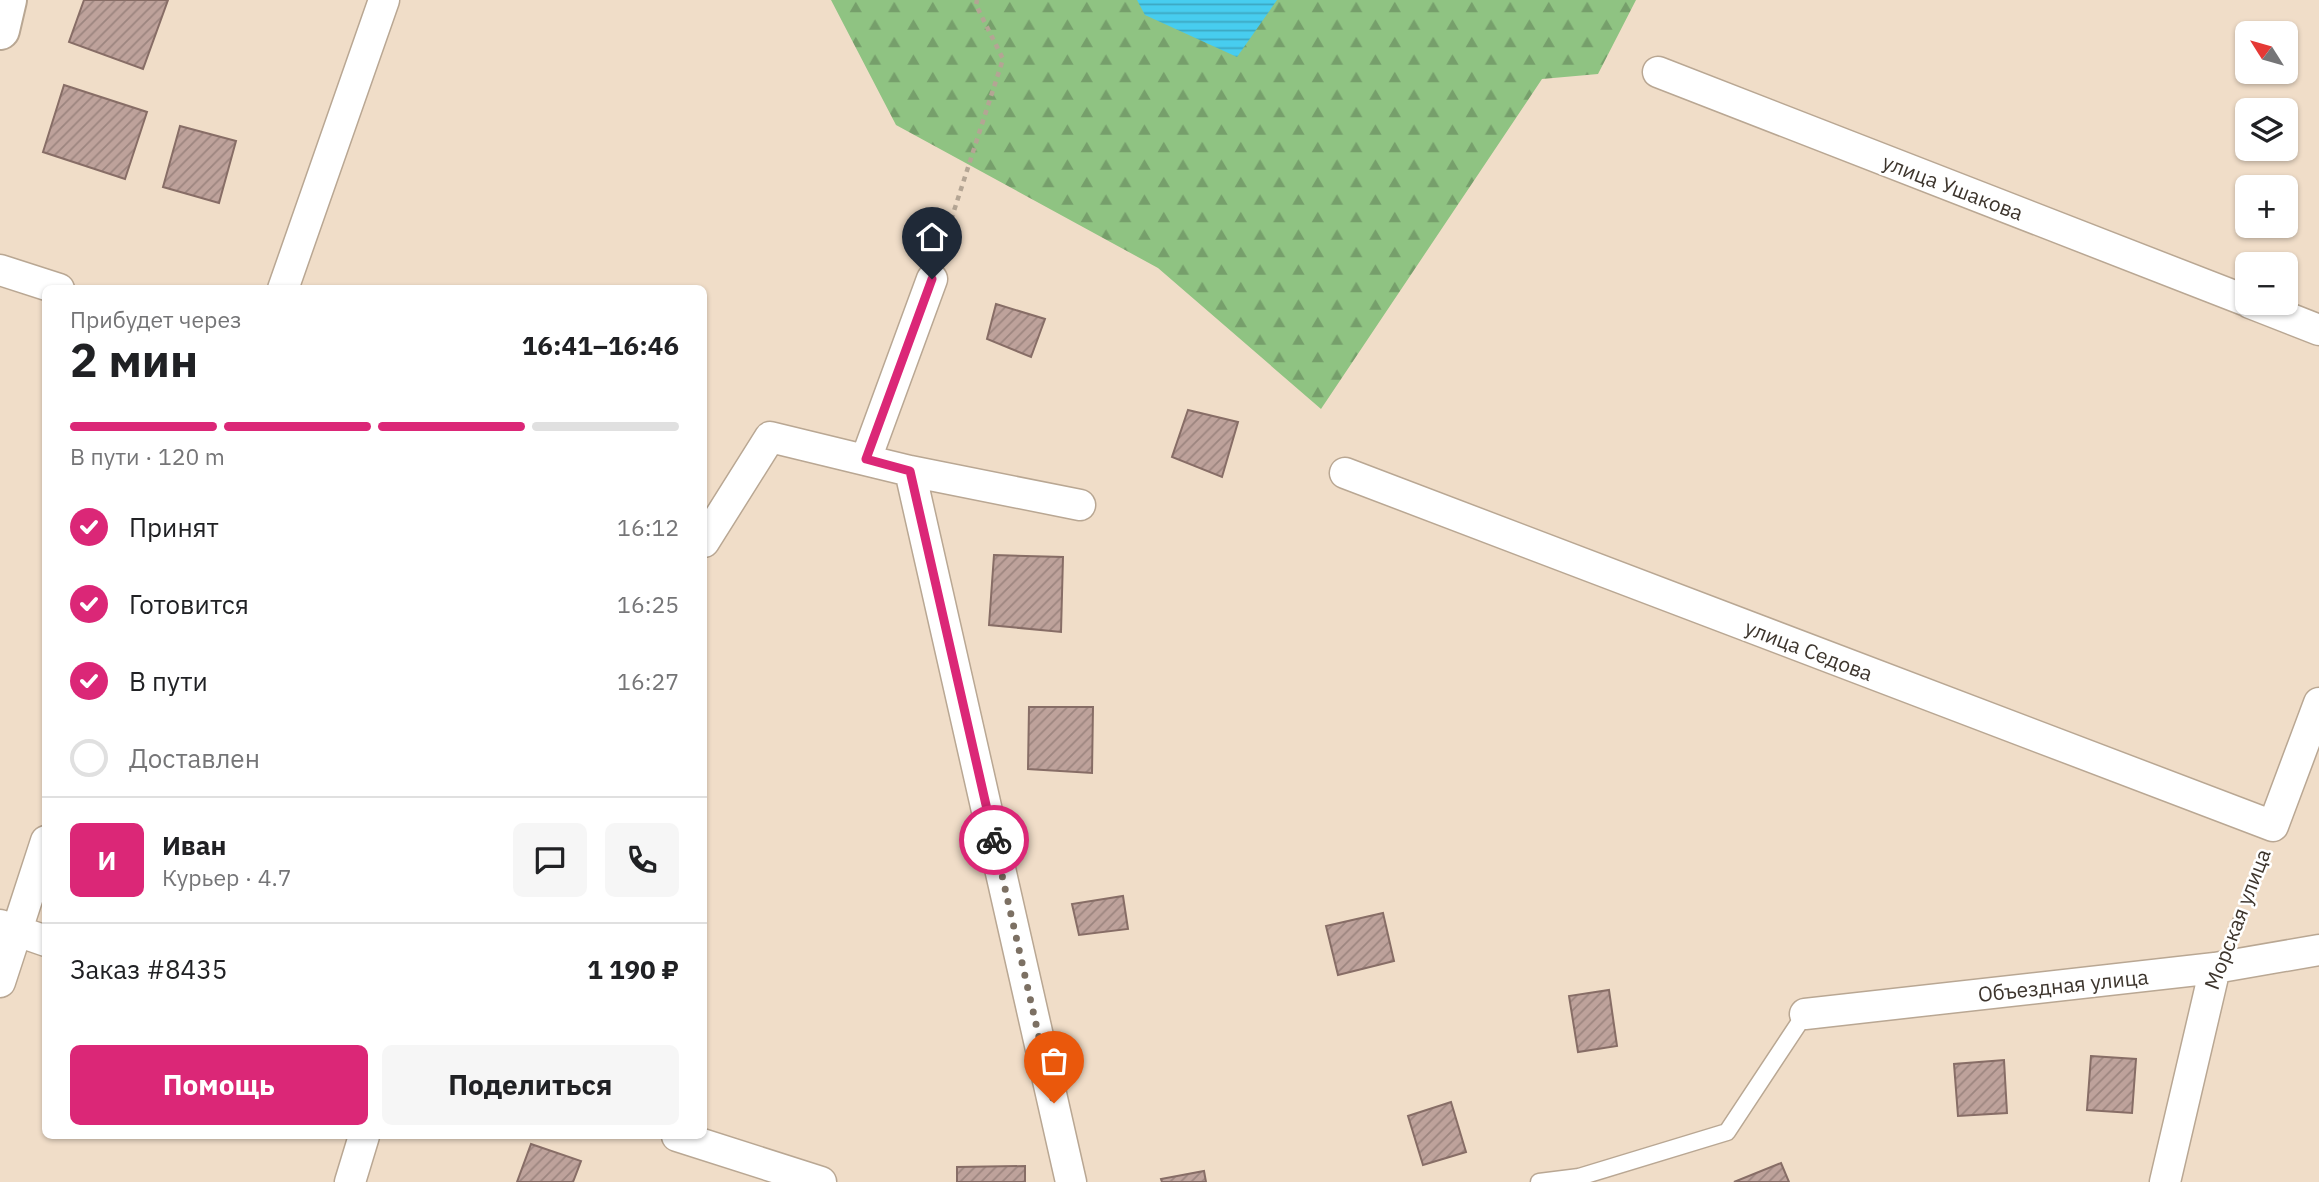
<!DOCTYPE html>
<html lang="ru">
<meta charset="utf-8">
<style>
:root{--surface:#fff;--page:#f6f6f6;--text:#202124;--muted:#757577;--line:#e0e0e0;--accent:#db2777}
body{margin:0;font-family:"IBM Plex Sans",sans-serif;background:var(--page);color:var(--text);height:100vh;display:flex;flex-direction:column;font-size:26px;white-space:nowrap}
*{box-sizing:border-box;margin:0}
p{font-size:23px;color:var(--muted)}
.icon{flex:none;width:38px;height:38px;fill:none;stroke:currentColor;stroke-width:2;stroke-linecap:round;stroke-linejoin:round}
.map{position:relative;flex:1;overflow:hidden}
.details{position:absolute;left:42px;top:285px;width:665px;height:854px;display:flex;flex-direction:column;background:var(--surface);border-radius:10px;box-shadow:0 2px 5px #0004}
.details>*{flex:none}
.needle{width:46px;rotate:307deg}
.buttons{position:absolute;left:2235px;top:21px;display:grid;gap:14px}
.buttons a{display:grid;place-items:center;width:63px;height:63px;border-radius:10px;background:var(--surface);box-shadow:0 2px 5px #0004;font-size:35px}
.pin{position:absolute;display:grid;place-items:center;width:60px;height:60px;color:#fff;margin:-72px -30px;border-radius:50% 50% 50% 0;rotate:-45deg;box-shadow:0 0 7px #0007}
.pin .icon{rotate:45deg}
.courier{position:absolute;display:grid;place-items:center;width:70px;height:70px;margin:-35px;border:5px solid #db2777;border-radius:50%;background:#fff;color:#222;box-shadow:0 2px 9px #0007}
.head em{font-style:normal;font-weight:700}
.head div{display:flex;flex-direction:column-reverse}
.head{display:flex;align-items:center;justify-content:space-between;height:119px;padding:0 28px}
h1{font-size:46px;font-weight:700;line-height:52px}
.bar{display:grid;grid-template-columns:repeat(4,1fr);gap:10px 7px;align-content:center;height:84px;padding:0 28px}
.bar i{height:9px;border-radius:5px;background:var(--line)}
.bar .current{background:var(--accent)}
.bar p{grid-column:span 4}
.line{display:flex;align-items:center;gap:18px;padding:0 28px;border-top:2px solid var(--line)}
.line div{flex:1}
.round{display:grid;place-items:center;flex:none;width:74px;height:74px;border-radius:10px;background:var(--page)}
ol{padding:0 28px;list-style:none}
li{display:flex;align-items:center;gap:21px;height:77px}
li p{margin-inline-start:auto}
li .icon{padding:7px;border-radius:50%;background:var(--accent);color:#fff;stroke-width:4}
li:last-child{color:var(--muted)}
li i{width:38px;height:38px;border:4px solid var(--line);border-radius:50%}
.button{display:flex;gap:14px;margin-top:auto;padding:14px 28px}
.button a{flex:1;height:80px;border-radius:10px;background:var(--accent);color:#fff;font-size:28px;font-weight:700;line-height:80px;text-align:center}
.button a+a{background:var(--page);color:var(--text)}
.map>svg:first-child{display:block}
.forest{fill:url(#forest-firs)}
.water{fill:url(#water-rules)}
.building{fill:url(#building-hatch);stroke:#876d66;stroke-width:2}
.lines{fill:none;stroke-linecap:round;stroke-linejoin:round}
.lane-casing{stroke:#b9a793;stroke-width:19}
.street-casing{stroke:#b9a793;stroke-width:33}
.secondary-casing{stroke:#b9a793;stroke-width:42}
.path{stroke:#b4a594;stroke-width:4.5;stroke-dasharray:5 5;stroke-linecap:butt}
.lane{stroke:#fff;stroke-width:16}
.street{stroke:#fff;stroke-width:30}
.secondary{stroke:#fff;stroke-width:38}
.done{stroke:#7c7063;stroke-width:7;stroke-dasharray:0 12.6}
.route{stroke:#db2777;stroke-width:9}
.labels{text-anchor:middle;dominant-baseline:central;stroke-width:5;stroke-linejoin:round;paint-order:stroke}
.street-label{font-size:21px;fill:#3d352d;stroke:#fff}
</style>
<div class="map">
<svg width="2319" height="1182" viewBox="0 0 2319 1182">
<defs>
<pattern id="forest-firs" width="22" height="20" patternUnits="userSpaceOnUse" patternTransform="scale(1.75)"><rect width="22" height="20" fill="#8fc382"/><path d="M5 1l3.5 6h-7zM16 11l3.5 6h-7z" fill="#769f6b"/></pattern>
<pattern id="water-rules" width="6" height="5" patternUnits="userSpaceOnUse" patternTransform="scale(1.75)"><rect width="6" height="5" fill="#47cdef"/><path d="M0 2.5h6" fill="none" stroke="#3ca7c2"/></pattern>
<pattern id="building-hatch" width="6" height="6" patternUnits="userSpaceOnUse" patternTransform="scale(1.75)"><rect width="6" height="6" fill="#bea29b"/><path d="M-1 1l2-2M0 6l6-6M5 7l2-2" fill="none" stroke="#9c857f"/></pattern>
</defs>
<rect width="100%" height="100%" fill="#f0ddc8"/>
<!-- forest -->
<path class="forest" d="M831 0H1636L1598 74 1542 79 1321 409 1158 268 896 125Z"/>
<!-- water -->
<path class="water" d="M1137 0H1277L1237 57 1145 15Z"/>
<!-- building -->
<path class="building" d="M84 0H168L143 69 69 42Z
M64 85 147 112 125 179 43 152Z
M180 126 236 141 219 203 163 187Z
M996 304 1045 319 1031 357 987 339Z
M1188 410 1238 422 1222 477 1172 457Z
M994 555 1063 557 1061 632 989 625Z
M1029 707H1093L1092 773 1028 769Z
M1123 896 1128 929 1079 935 1072 904Z
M1383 913 1394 961 1338 975 1326 926Z
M1609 990 1617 1046 1578 1052 1569 996Z
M2091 1056 2136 1059 2132 1113 2087 1110Z
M2004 1060 2007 1113 1958 1116 1954 1064Z
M1451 1102 1466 1152 1423 1165 1408 1116Z
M531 1144 581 1161 573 1182H517Z
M1781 1163 1789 1182H1734Z
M1025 1166V1182H957V1167Z
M1204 1171 1206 1182H1162L1161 1179Z"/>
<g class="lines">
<defs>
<path id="lane" d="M1539 1182 1579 1177 1727 1132 1805 1014"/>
<path id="street" d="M1658 72 2247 301
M0 270 59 289
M283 289 384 0
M2250 303 2319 330
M866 459 932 279
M910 471 1080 505
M1345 473 2273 826 2319 703
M704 542 770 437 910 471 1071 1182
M0 925 46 941
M0 982 46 841
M1805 1014 2215 968 2319 950
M677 1136 821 1182
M350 1182 364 1136
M2165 1182 2215 968"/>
<path id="secondary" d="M0 30 7 0"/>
</defs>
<!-- lane casing -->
<use href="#lane" class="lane-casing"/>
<!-- street casing -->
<use href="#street" class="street-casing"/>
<!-- secondary casing -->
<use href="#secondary" class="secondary-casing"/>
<!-- path -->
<path class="path" d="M942 248 1003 59 976 5 977 0
M2229 932 2261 856"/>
<!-- lane -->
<use href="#lane" class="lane"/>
<!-- street -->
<use href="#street" class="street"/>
<!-- secondary -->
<use href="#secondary" class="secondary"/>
</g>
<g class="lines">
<!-- done -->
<path class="done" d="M994 840 1054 1103"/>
<!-- route -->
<path class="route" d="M932 279 866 459 910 471 994 840"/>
</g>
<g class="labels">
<!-- street labels -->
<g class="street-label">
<text transform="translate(1953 187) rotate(21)">улица Ушакова</text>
<text transform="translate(1809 650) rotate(21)">улица Седова</text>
<text transform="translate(2237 919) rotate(-69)">Морская улица</text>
<text transform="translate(2063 985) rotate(-6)">Объездная улица</text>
</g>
</g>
</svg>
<div class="buttons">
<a><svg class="needle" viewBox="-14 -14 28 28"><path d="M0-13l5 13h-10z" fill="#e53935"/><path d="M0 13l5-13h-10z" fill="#757577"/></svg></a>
<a><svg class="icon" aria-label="layers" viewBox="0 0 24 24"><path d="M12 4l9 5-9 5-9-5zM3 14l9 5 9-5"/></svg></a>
<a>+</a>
<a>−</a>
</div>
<div class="pin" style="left:1054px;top:1103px;background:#ea580c"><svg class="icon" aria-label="bag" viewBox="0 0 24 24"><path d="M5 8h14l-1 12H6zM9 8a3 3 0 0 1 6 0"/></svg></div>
<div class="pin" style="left:932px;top:279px;background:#1f2937"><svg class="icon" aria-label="home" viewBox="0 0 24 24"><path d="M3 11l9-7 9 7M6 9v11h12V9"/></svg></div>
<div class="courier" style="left:994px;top:840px"><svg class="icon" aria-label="bike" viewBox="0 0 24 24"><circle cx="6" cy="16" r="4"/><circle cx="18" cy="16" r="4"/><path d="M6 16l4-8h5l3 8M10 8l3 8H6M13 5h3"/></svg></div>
<section class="details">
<div class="head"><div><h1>2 мин</h1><p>Прибудет через</p></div><em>16:41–16:46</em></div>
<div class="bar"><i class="current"></i><i class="current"></i><i class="current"></i><i></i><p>В пути · 120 m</p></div>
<ol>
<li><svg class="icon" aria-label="check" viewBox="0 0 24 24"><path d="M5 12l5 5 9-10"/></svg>Принят<p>16:12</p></li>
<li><svg class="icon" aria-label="check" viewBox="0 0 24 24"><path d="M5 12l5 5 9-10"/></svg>Готовится<p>16:25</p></li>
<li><svg class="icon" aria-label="check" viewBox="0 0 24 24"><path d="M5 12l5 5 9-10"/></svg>В пути<p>16:27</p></li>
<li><i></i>Доставлен</li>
</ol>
<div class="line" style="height:126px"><b class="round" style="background:var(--accent);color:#fff">И</b><div><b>Иван</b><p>Курьер · 4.7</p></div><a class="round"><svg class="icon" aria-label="chat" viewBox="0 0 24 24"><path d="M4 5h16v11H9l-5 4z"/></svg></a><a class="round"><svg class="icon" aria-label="phone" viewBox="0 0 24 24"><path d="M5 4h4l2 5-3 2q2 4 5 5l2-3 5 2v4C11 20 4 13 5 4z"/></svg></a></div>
<div class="line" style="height:91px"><div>Заказ #8435</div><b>1 190 ₽</b></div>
<div class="button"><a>Помощь</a><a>Поделиться</a></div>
</section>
</div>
